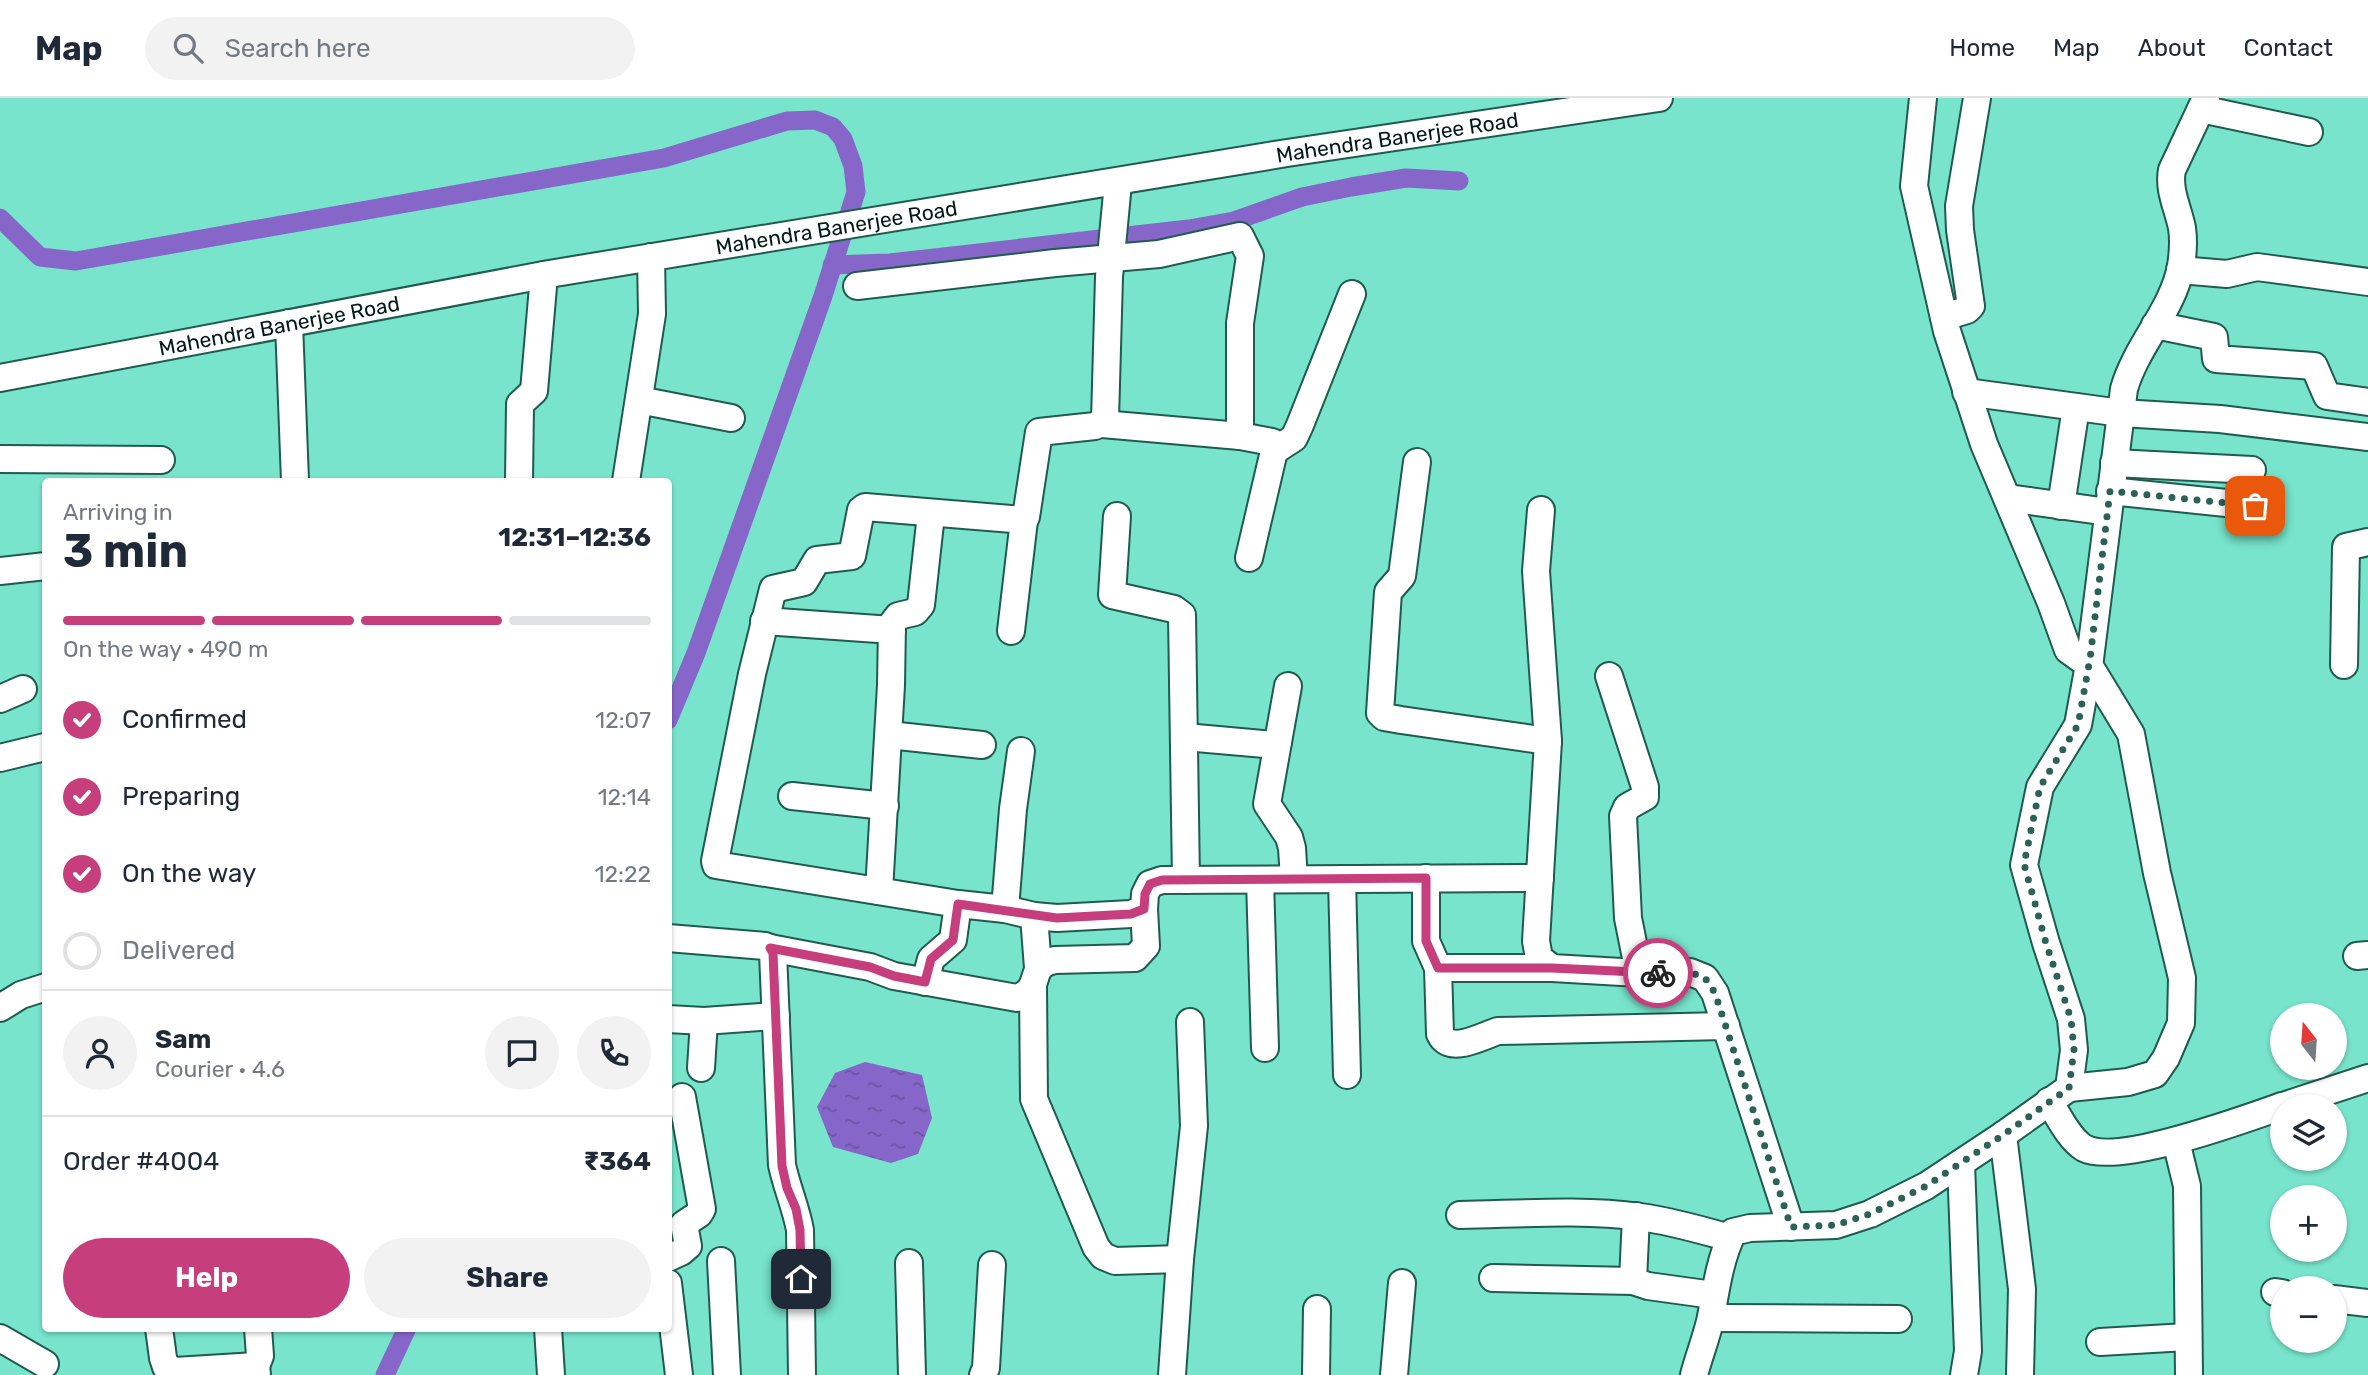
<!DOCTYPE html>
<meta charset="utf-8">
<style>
:root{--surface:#fff;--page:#f2f2f3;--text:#1f2937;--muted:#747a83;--line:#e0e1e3;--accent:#c63e7b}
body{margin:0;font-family:Rubik,sans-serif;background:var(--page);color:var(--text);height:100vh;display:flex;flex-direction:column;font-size:26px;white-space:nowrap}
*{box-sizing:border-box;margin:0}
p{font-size:23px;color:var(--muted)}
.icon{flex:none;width:38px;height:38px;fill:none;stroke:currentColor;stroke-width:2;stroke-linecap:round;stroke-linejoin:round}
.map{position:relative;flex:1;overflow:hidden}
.panel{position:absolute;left:42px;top:380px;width:630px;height:854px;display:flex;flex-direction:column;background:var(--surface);border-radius:7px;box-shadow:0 2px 5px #0004}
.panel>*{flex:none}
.needle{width:46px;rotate:343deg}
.fabs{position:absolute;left:2270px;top:905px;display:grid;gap:14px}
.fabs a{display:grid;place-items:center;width:77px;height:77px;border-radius:50%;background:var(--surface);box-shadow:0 2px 5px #0004;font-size:35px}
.pin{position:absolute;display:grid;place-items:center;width:60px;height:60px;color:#fff;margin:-30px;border-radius:14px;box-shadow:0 4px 10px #0006}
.courier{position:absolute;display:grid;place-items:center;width:70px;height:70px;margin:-35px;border:5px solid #c63e7b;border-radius:50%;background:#fff;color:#222;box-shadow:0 2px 9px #0007}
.head em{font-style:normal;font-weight:700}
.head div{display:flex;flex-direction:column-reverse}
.head{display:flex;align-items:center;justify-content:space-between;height:119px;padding:0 21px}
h1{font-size:46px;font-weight:700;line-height:52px}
.bar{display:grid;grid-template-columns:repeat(4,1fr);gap:10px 7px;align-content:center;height:84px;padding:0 21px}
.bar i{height:9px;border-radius:5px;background:var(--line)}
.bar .selected{background:var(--accent)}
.bar p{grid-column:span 4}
.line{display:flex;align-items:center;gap:18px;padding:0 21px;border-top:2px solid var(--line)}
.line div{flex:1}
.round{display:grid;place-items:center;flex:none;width:74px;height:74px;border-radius:37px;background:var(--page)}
ol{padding:0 21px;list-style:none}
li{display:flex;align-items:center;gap:21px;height:77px}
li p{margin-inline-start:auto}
li .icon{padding:7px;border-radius:50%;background:var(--accent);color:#fff;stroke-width:4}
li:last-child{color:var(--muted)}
li i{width:38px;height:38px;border:4px solid var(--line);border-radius:50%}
.primary-button{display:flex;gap:14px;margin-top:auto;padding:14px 21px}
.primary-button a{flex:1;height:80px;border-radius:42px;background:var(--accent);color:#fff;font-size:28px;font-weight:700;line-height:80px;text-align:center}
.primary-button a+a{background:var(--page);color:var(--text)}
header{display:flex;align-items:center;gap:42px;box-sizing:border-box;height:98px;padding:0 35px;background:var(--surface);border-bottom:2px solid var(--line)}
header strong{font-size:33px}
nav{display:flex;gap:38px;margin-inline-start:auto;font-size:24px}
.search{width:490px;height:63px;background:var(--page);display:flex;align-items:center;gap:18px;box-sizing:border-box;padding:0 24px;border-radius:38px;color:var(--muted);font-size:26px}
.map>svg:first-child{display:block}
.water{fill:url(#water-ripples)}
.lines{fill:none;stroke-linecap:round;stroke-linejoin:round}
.canal{stroke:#8766ca;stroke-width:19}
.minor-casing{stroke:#1f5b4e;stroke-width:30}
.minor{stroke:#fff;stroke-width:26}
.done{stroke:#2c6155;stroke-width:7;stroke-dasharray:0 12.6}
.route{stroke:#c63e7b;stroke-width:9}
.labels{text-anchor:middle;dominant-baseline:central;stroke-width:6;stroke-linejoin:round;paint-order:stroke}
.street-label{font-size:21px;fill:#031b16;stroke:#c8faec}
</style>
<header>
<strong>Map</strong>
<div class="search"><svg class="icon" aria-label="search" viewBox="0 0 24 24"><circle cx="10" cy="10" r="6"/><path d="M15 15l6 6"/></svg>Search here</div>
<nav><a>Home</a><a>Map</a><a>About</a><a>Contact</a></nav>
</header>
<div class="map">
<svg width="2368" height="1277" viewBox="0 0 2368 1277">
<defs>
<pattern id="water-ripples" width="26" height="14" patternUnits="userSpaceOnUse" patternTransform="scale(1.75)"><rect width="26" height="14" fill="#8766ca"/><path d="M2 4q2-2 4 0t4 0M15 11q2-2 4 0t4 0" fill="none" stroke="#6c53a3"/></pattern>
</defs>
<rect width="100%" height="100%" fill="#77e4cb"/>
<!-- water -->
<path class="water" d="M865 964 922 977 932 1020 918 1056 891 1065 833 1049 817 1009 835 975Z"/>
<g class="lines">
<!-- canal -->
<path class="canal" d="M0 120 40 159 76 163 664 60 787 23 815 22 833 29 843 41 853 68 856 94 823 198 696 555 668 622
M832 167 890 165 1189 131 1234 123 1302 99 1351 89 1406 80 1459 83
M385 1277 407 1230"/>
<defs>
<g id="minor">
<path d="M1923 0 1914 88 1947 233 1984 346 2051 505 2068 552 2089 567 2131 636 2157 775 2182 880 2181 925 2166 960 2155 976 2128 984 2069 990"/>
<path d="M2201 11 2309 34"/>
<path d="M1118 85 1109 179 1105 322 1095 328 1039 334 1026 419 1024 422 865 409 861 412 852 458 817 462 804 484 773 491 752 576 715 763 716 767 958 806 1005 811 1034 818 1057 820 1131 816 1144 811 1145 796 1150 786 1162 782 1540 780"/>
<path d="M2180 172 2227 176 2257 169 2368 184"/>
<path d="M857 188 1055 165 1159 156 1240 138 1250 158 1240 225V338"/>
<path d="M1944 219 1967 212 1971 208 1960 132 1959 108 1977 0"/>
<path d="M289 225 295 383"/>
<path d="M2155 227 2214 239 2216 261 2314 268 2327 298 2368 304"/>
<path id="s1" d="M0 280 549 176 1287 55 1659 0"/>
<path d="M1966 294 2121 315 2220 321 2368 339"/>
<path d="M639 302 731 320"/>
<path d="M1102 326 1240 338 1272 344 1274 353 1249 460"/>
<path d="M1274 353 1294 340 1300 327 1352 196"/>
<path d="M0 361 161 362"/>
<path d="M1417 364 1402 478 1388 494 1380 615 1384 619 1401 622 1548 643"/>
<path d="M2114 365 2252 372"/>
<path d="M519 383 520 306 534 293 544 177"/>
<path d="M626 383 652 216 651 159"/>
<path d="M2110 393 2255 408"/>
<path d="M2008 400 2108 414"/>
<path d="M2061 408 2076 309"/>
<path d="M1541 412 1536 473 1548 643 1536 843 1539 860 1552 870 1639 875 1690 874 1705 880 1715 895 1791 1129"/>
<path d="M1117 418 1112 497 1174 511 1182 517 1186 782"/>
<path d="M0 473 46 468"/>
<path d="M764 523 892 532"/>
<path d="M1011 533 1024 422"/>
<path d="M2344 567 2346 449 2368 444"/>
<path d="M1609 578 1645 689V699L1627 709 1623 718 1628 820 1639 875"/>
<path d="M0 601 23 591"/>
<path d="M889 637 982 647"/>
<path d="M1185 639 1275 647 1278 644 1288 588"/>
<path d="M1278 644 1267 706 1289 739 1292 750 1294 781"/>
<path d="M0 660 45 649"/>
<path d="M792 698 885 708"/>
<path d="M1426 780V843L1438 870H1552"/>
<path d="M1342 781 1347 977"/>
<path d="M1260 782 1265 950"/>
<path d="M879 793 891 587 892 526 898 518 915 514 921 507 931 416"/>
<path d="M1005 811 1013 711 1021 653"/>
<path d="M1034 818 1038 870"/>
<path d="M668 840 765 848 770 850 773 855 782 1067C787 1090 796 1110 800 1132L802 1277"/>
<path d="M770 850 870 869 894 878 1017 900C1045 890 1025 868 1055 862L1135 860 1146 848 1144 811"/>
<path d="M2357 858 2368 857"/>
<path d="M1438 870 1440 936C1450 957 1482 938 1498 933L1726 928"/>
<path d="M925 884 931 861 953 842 958 806"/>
<path d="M1033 890 1034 1001 1096 1149 1103 1158 1115 1163 1180 1161"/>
<path d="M0 910 21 897 46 889"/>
<path d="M668 921 704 923 776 918"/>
<path d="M701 970 704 923"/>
<path d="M2049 1003C2058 1017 2069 1041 2084 1050 2117 1068 2245 1021 2282 1008"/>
<path d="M2283 1008 2368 980"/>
<path d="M2003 1037 2022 1191 2020 1277"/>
<path d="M2176 1043 2187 1088 2189 1277"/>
<path d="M1961 1065 1968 1253 1964 1277"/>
<path d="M1460 1117C1520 1116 1582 1111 1640 1119 1671 1123 1701 1132 1730 1140"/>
<path d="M668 1160 681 1154 688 1148 684 1126 699 1116 702 1111 682 999"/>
<path d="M721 1163 727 1277"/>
<path d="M909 1165 912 1277"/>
<path d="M1493 1180 1633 1183 1648 1188 1713 1197"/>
<path d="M1633 1183 1636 1118"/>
<path d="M668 1185 679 1277"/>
<path d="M2275 1194 2282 1195"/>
<path d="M2334 1201 2368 1205"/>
<path d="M1711 1220 1898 1221"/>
<path d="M159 1230 163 1260 166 1269 175 1273 256 1268 257 1277"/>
<path d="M548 1230 551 1277"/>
<path d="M0 1240 45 1266"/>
<path d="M2100 1244 2187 1239"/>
<path d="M256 1268 260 1258 258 1230"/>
<path d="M983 1277 986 1270 992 1167"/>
<path d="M1172 1277 1180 1161 1194 1028 1190 924"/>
<path d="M1316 1277 1317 1211"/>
<path d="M1394 1277 1402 1185"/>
<path d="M1694 1277C1699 1258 1707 1238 1711 1219 1716 1190 1720 1161 1733 1134L1750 1130 1836 1127 1870 1116 1926 1088 2003 1037 2069 990 2074 952 2071 921 2046 845 2024 767 2040 689 2078 627 2090 561 2124 291C2136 248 2173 212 2181 168 2183 155 2184 143 2182 130 2178 110 2168 92 2172 72L2206 0"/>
</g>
</defs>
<!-- minor casing -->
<use href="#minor" class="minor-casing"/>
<!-- minor -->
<use href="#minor" class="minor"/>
</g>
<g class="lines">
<!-- done -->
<path class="done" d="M1658 875 1690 874 1705 880 1715 895 1791 1129 1836 1127 1870 1116 1926 1088 2003 1037 2069 990 2074 952 2071 921 2046 845 2024 766 2040 689 2078 627 2090 561 2110 393 2255 408"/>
<!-- route -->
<path class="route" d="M801 1181 800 1132 796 1111 787 1090 782 1068 773 855 770 850 870 869 894 878 925 884 931 861 953 842 958 806 1057 820 1131 816 1144 811 1145 796 1150 786 1162 782 1426 780V843L1438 870H1552L1658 875"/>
</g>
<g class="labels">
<!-- street labels -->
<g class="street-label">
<text stroke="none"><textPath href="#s1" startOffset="1418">Mahendra Banerjee Road</textPath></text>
<text stroke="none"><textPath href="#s1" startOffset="850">Mahendra Banerjee Road</textPath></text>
<text stroke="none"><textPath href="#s1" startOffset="284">Mahendra Banerjee Road</textPath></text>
</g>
</g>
</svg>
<div class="fabs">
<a><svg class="needle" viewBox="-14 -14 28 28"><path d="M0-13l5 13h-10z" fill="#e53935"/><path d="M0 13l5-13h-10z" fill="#747a83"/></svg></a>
<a><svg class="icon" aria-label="layers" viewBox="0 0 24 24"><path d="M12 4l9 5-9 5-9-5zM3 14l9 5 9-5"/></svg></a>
<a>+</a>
<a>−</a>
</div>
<div class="pin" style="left:2255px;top:408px;background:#ea580c"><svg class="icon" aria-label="bag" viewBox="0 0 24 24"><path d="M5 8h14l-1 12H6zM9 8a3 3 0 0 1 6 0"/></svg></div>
<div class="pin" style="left:801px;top:1181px;background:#1f2937"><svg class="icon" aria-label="home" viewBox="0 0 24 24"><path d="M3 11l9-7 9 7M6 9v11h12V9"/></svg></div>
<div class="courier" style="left:1658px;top:875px"><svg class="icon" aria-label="bike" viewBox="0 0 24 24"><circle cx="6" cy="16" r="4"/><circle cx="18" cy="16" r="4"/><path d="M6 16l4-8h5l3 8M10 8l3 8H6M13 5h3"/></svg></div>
<section class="panel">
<div class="head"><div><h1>3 min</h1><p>Arriving in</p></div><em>12:31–12:36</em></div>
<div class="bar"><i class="selected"></i><i class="selected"></i><i class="selected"></i><i></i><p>On the way · 490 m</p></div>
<ol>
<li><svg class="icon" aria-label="check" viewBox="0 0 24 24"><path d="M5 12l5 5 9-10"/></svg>Confirmed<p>12:07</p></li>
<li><svg class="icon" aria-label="check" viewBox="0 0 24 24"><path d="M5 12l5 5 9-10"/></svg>Preparing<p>12:14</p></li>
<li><svg class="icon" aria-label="check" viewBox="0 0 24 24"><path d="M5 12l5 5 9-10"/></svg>On the way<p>12:22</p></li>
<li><i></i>Delivered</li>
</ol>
<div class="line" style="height:126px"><a class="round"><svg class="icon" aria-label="person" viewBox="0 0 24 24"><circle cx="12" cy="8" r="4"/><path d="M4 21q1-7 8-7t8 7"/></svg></a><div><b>Sam</b><p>Courier · 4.6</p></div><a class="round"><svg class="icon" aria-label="chat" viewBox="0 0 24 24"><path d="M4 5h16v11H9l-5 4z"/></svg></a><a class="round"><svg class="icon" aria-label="phone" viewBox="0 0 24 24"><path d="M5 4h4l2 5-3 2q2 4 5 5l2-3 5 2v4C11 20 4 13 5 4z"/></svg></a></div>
<div class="line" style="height:91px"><div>Order #4004</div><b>₹364</b></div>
<div class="primary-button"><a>Help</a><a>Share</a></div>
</section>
</div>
